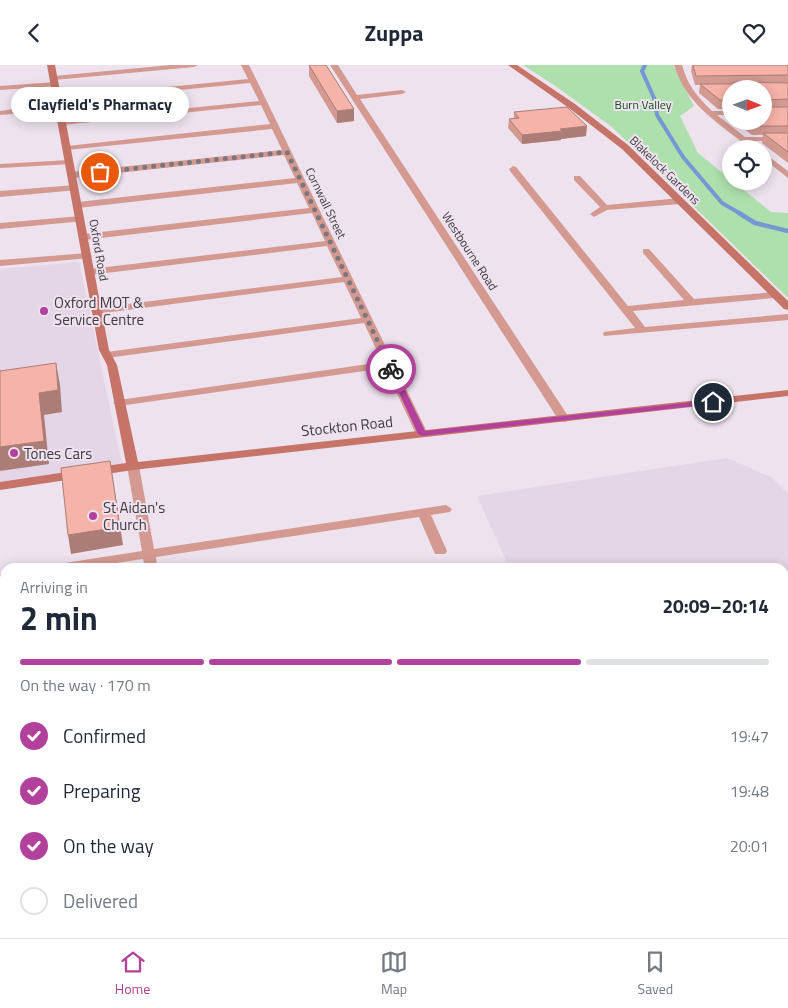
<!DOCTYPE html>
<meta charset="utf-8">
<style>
:root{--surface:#fff;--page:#f2f2f3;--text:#1f2937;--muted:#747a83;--line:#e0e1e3;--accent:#b2419c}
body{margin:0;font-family:"Titillium Web",sans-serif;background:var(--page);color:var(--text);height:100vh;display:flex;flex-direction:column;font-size:19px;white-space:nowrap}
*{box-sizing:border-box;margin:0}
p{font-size:16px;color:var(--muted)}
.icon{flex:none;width:28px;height:28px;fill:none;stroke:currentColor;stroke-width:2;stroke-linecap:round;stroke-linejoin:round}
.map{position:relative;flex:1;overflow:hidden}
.details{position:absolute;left:0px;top:498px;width:789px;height:376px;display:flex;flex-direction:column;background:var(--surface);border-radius:15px 15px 0 0;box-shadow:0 2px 12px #0003}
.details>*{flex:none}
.needle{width:32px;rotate:91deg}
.controls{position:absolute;left:722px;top:15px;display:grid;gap:10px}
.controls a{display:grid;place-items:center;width:50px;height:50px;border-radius:50%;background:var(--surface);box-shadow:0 2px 12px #0003;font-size:25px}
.pin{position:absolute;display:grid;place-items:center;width:42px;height:42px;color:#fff;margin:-21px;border:2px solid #fff;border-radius:50%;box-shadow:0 1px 5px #0007}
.courier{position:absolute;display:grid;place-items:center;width:50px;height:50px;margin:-25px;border:4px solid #b2419c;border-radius:50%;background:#fff;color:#222;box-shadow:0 1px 6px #0007}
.bubble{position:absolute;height:35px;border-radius:18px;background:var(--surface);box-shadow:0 2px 12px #0003;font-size:16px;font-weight:700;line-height:35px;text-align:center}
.headline em{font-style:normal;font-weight:700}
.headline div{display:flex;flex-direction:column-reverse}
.headline{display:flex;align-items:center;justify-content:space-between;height:85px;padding:0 20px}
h1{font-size:32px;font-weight:700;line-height:38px}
.bar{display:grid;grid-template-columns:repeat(4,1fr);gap:8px 5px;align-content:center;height:60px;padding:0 20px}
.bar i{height:6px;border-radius:4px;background:var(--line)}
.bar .active{background:var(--accent)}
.bar p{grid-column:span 4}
ol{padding:0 20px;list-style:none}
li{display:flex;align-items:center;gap:15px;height:55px}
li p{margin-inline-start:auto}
li .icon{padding:5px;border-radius:50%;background:var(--accent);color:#fff;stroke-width:4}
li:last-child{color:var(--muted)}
li i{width:28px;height:28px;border:2px solid var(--line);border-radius:50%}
header{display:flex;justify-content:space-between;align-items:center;height:65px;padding:0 20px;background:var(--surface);font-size:22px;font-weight:700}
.tabs{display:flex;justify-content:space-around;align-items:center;height:70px;border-top:1px solid var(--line);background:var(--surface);font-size:14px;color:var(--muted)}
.tabs a{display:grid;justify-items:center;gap:2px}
.tabs .active{color:var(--accent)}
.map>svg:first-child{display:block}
.built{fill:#e4d5e7}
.green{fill:#aee0ae}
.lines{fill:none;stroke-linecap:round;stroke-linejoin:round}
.stream-far1{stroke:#7598d4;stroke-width:4}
.stream{stroke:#7598d4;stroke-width:4.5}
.street{fill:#d49a91;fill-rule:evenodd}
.secondary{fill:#c67368;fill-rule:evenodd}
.wall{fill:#d39a91}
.shaded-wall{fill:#ac7d76}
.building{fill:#f5b3a9;stroke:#ac7d76}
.route{fill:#b2419c}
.done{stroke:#7c757c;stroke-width:5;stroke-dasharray:0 9}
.poi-dot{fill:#b2419c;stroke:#ede2ee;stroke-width:2}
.labels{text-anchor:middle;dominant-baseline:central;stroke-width:4;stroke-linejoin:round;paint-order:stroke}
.far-park-label{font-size:12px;fill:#154f1a;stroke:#ede2ee}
.far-street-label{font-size:12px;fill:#3f3a3f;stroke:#ede2ee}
.poi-label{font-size:15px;fill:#3f3a3f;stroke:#ede2ee;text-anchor:start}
.street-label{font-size:15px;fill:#3f3a3f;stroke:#ede2ee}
</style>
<header><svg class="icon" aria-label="back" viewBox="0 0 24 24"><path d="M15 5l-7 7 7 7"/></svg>Zuppa<svg class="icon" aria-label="heart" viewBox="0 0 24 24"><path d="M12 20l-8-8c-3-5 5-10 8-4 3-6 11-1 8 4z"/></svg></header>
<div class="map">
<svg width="788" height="873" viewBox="0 0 788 873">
<rect width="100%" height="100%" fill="#ede2ee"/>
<!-- built -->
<path class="built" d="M79 197 122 400 0 418V204Z
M727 393 771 412 788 429V729L784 730V502H509L477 431Z"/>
<!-- green -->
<path class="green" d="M523 0H673L694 41 680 51 698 88 771 147 788 148V233L612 62 554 20Z"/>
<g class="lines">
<!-- stream-far1 -->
<path class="stream-far1" d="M645 0 642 6 654 33 657 50 683 92 722 138 741 149"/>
<!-- stream -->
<path class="stream" d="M739 148 755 158 788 166"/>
<!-- street -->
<path class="street" d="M171 0H198L194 2 54 15 50 13 54 11Z
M241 0H249L257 16 428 369 426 371H418L416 369 385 303 119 341 113 338 119 335 382 297 364 258 107 293 102 290 107 287 361 253 344 217 96 249 91 246 96 243 342 212 327 181 90 210 85 207 90 204 325 176 312 148 84 175 79 172 84 169 309 143 297 118 78 143 74 140 78 137 295 113 284 90 72 113 68 110 72 107 282 85 272 64 67 85 63 83 67 81 270 59 261 40 62 60 58 58 62 56 259 36 250 18 58 37 54 35 58 33 248 14Z
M330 0H338L357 30 402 25 406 27 402 29 360 34 570 354 568 356 564 357 558 354Z
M674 0H682C687 19 697 32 712 46H731V50H717L745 72H788V76H751L760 84H751C720 59 686 40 674 0Z
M55 17 59 19 58 21 0 25V21Z
M58 38H61V42L25 48 0 50V46Z
M764 88 788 106V113L764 94Z
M69 95H72V99L0 103V99Z
M513 101 516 102 628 241 684 235 643 188V184H649L694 234 774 227 779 230 774 233 633 246 645 262 788 249V255L604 271 603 269 604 267 635 263 510 106 509 104Z
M574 111H580L607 140 680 133 684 136 680 139 607 145 594 152 590 149 600 142 574 115Z
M75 120 78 121V125L0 132V126Z
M81 151 84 152V156L0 164V158Z
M87 188 92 191 90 193 0 201V195Z
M133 397 139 401 154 484 446 440 452 444 450 447 431 450 447 486 445 489H435L419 452 156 492 157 502H145L143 494 90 502H59L60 499 65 498 142 486 127 401Z
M0 509H5V517H0Z
M5 675V687L0 688V676Z
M788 741V755L784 756V742Z
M5 772V786L0 787V773Z
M17 869H57L55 873H15Z
M200 869H218V873H200Z"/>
<!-- secondary -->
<path class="secondary" d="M47 0H55L109 285 117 300 138 397 788 325V331L133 405 0 425V417L126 398 107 300 99 285Z
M508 0H517L575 39 628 80 788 236V245L784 244 622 84 569 43Z"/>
</g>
<!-- wall -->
<path class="wall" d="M309 0 354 44V56L337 58 309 11Z
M692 0H788V98L762 78 763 70H752L734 56H764L731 24V54L729 52 730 45 718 44 699 28 700 20H695L691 6Z
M514 47 586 71 561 74V75L522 79 508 63 509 54 514 53Z"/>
<!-- shaded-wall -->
<path class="shaded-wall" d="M354 44V56L337 58V46Z
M587 61 586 71 561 74V75L522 79V70L560 64Z
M56 298 60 320 62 347 44 350 49 399 0 406V382L39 328Z
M110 396 123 480 71 489 68 470Z"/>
<!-- building -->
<path class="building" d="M309 0H326L354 44 337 46Z
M693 0H788V10L696 11Z
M734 17 788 18V34L764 35V40L766 42H788V61H754L748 56H764V24H731V36L720 35 700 19H732Z
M567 42 587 61 560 64 562 66 522 70 509 54 519 53 514 47Z
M763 68H788V87Z
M56 298 58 325 39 328 44 376 0 382V306Z
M110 396 120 462 68 470 61 403Z"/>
<!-- route -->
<path class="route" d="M391 302 395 304 425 366 713 335 717 337 713 339 422 371 418 369 388 304Z"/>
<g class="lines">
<!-- done -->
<path class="done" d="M100 107 287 87 391 304"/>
</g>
<!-- markers -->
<g class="poi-dot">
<circle cx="44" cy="246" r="5"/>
<circle cx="14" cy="388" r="5"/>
<circle cx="93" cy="451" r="5"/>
</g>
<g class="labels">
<!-- far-park labels -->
<g class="far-park-label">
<text x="643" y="39">Burn Valley</text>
</g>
<!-- far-street labels -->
<g class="far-street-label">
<text transform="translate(665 105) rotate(44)">Blakelock Gardens</text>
<text transform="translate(326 138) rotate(64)">Cornwall Street</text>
<text transform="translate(99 185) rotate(80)">Oxford Road</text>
<text transform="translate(470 186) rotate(57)">Westbourne Road</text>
</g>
<!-- poi labels -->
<g class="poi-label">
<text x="54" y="237">Oxford MOT &amp;<tspan x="54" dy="17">Service Centre</tspan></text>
<text x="24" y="388">Tones Cars</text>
<text x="103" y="442">St Aidan's<tspan x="103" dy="17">Church</tspan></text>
</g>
<!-- street labels -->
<g class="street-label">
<text transform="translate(347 361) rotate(-6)">Stockton Road</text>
</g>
</g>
</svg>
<div class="controls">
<a><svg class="needle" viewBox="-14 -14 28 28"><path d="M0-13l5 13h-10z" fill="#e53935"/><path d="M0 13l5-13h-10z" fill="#747a83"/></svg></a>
<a><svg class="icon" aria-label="locate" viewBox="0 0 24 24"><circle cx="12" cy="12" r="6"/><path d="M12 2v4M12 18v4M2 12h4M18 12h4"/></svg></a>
</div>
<div class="pin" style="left:100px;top:107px;background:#ea580c"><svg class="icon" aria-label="bag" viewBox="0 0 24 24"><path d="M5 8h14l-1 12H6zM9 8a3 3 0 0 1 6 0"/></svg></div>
<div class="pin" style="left:713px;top:337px;background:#1f2937"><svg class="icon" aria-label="home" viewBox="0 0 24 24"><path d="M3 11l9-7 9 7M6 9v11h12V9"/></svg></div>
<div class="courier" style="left:391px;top:304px"><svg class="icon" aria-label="bike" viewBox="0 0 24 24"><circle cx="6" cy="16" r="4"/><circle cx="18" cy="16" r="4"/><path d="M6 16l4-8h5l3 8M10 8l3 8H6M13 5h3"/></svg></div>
<div class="bubble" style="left:11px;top:22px;width:178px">Clayfield's Pharmacy</div>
<section class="details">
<div class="headline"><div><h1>2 min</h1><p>Arriving in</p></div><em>20:09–20:14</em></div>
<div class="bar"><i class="active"></i><i class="active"></i><i class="active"></i><i></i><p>On the way · 170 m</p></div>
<ol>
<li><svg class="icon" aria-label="check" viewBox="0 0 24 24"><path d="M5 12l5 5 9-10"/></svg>Confirmed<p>19:47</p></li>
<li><svg class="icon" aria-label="check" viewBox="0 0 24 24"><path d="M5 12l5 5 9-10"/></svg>Preparing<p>19:48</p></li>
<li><svg class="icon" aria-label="check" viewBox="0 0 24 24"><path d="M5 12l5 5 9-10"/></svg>On the way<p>20:01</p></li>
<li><i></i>Delivered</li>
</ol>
</section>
</div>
<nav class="tabs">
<a class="active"><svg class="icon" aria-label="home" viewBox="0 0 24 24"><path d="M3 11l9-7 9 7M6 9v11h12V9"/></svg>Home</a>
<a><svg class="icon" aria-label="map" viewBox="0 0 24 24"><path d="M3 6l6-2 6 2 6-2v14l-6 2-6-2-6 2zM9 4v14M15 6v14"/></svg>Map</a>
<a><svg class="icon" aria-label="saved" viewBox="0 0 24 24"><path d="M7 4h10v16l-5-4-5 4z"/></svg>Saved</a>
</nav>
